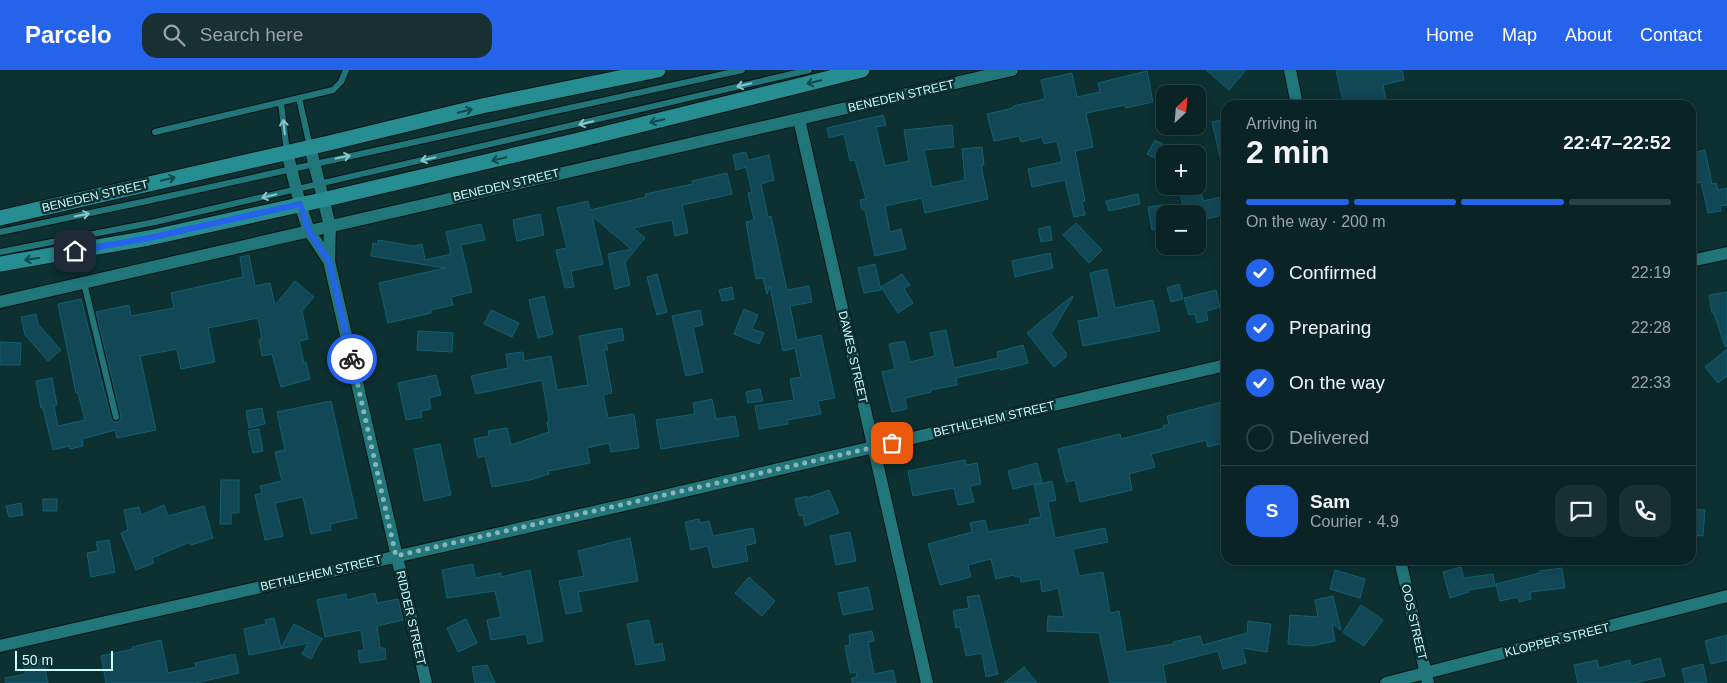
<!DOCTYPE html>
<meta charset="utf-8">
<style>
:root{--surface:#0a2425;--page:#183032;--text:#f1f3f6;--muted:#99a4a7;--line:#2a4142;--accent:#2563eb}
body{margin:0;font-family:Helvetica,sans-serif;background:var(--page);color:var(--text);height:100vh;display:flex;flex-direction:column;font-size:19px;white-space:nowrap}
*{box-sizing:border-box;margin:0}
p{font-size:16px;color:var(--muted)}
.icon{flex:none;width:28px;height:28px;fill:none;stroke:currentColor;stroke-width:2;stroke-linecap:round;stroke-linejoin:round}
.map{position:relative;flex:1;overflow:hidden}
.panel{position:absolute;left:1221px;top:30px;width:475px;height:465px;display:flex;flex-direction:column;background:var(--surface);border-radius:15px;box-shadow:0 2px 12px #0003,0 0 0 1px var(--line)}
.panel>*{flex:none}
.needle{width:32px;rotate:26deg}
.fabs{position:absolute;left:1156px;top:15px;display:grid;gap:10px}
.fabs a{display:grid;place-items:center;width:50px;height:50px;border-radius:10px;background:var(--surface);box-shadow:0 2px 12px #0003,0 0 0 1px var(--line);font-size:25px}
.scale{position:absolute;left:15px;bottom:12px;width:98px;box-sizing:border-box;padding-left:5px;border:2px solid #ccfcfe;border-top:0;font-size:14px;line-height:18px;white-space:nowrap;color:#ccfcfe;-webkit-text-stroke:4px #0d3031;paint-order:stroke}
.pin{position:absolute;display:grid;place-items:center;width:42px;height:42px;color:#fff;margin:-21px;border-radius:10px;box-shadow:0 2px 8px #0006}
.courier{position:absolute;display:grid;place-items:center;width:50px;height:50px;margin:-25px;border:4px solid #2563eb;border-radius:50%;background:#fff;color:#222;box-shadow:0 1px 6px #0007}
.headline em{font-style:normal;font-weight:700}
.headline div{display:flex;flex-direction:column-reverse}
.headline{display:flex;align-items:center;justify-content:space-between;height:85px;padding:0 25px}
h1{font-size:32px;font-weight:700;line-height:38px}
.bar{display:grid;grid-template-columns:repeat(4,1fr);gap:8px 5px;align-content:center;height:60px;padding:0 25px}
.bar i{height:6px;border-radius:4px;background:var(--line)}
.bar .current{background:var(--accent)}
.bar p{grid-column:span 4}
.line{display:flex;align-items:center;gap:12px;padding:0 25px;border-top:1px solid var(--line)}
.line div{flex:1}
.round{display:grid;place-items:center;flex:none;width:52px;height:52px;border-radius:15px;background:var(--page)}
ol{padding:0 25px;list-style:none}
li{display:flex;align-items:center;gap:15px;height:55px}
li p{margin-inline-start:auto}
li .icon{padding:5px;border-radius:50%;background:var(--accent);color:#fff;stroke-width:4}
li:last-child{color:var(--muted)}
li i{width:28px;height:28px;border:2px solid var(--line);border-radius:50%}
header{display:flex;align-items:center;gap:30px;box-sizing:border-box;height:70px;padding:0 25px;background:var(--accent);color:#fff}
header strong{font-size:24px}
nav{display:flex;gap:28px;margin-inline-start:auto;font-size:18px}
.search{width:350px;height:45px;background:var(--page);display:flex;align-items:center;gap:12px;box-sizing:border-box;padding:0 18px;border-radius:15px;color:var(--muted);font-size:19px}
.map>svg:first-child{display:block}
.building{fill:#124755;stroke:#0f6074}
.lines{fill:none;stroke-linecap:round;stroke-linejoin:round}
.lane-casing{stroke:#071516;stroke-width:8}
.street-casing{stroke:#071516;stroke-width:14}
.secondary-casing{stroke:#071516;stroke-width:17}
.lane{stroke:#21767a;stroke-width:6}
.street{stroke:#21767a;stroke-width:12}
.secondary{stroke:#268e93;stroke-width:15}
.oneway{stroke:#13484a}
.oneway2{stroke:#88c6c9}
.done{stroke:#89b5b6;stroke-width:5;stroke-dasharray:0 9}
.route{stroke:#2563eb;stroke-width:6}
.labels{text-anchor:middle;dominant-baseline:central;stroke-width:5;stroke-linejoin:round;paint-order:stroke}
.street-label{font-size:12px;fill:#ccfcfe;stroke:#0d3031}
</style>
<header>
<strong>Parcelo</strong>
<div class="search"><svg class="icon" aria-label="search" viewBox="0 0 24 24"><circle cx="10" cy="10" r="6"/><path d="M15 15l6 6"/></svg>Search here</div>
<nav><a>Home</a><a>Map</a><a>About</a><a>Contact</a></nav>
</header>
<div class="map">
<svg width="1727" height="613" viewBox="0 0 1727 613">
<rect width="100%" height="100%" fill="#0d3031"/>
<!-- building -->
<path class="building" d="M1206 0H1246L1229 20Z
M1336 0H1402L1404 10 1383 15 1386 30 1362 35H1344Z
M1147 1 1153 32 1126 38 1125 35 1086 43 1093 77 1075 81 1085 131H1082L1085 145 1074 147 1065 110 1032 117 1028 99 1062 92 1057 71 1044 74 1042 67 1021 72 1019 66 994 71 987 44 1013 38V36L1045 29 1041 10 1072 3 1077 27 1100 22 1098 13Z
M883 45 886 55 876 57 885 96 909 91 904 60 952 55 954 77 924 80 932 117 965 110 962 79 982 77 984 95H981L988 129 925 143 922 128 885 136 890 162 901 159 906 179 875 186 865 140H862L860 130 866 129 855 90 850 91 844 64 829 68 827 58Z
M1226 49V95H1222L1212 52Z
M1155 70 1179 84H1165V94L1147 84Z
M1705 80 1712 114 1716 113 1718 120 1727 118V135L1720 136 1721 141 1708 143 1701 112 1694 114 1691 100V83Z
M746 82 748 90 769 85 774 110 761 114 768 147 771 146 787 220 809 216 812 232 790 236 797 270 821 265 835 328 818 331 821 344 787 350 788 354 759 359 755 336 794 330 790 309 801 307 795 278 783 281 770 216 767 224 763 208 756 209 746 152 754 150 748 123 752 122 746 97 736 100 733 85Z
M727 103 732 124 682 135 688 163 675 166 672 150 633 158 645 168 625 192 630 215 615 219 608 184 631 179 592 146 603 194 571 201 574 217 565 218 556 180 567 178 557 138 588 131 590 140 646 127 645 124 693 114 692 111Z
M1178 116H1200L1203 131 1226 126V144L1198 151V144H1165V158L1152 160 1148 137 1162 135 1163 139 1183 135Z
M1138 124 1140 134 1109 141 1106 131Z
M540 144 544 165 517 171 513 150Z
M1076 153 1102 180 1089 193 1063 165Z
M481 154 485 170 461 175 472 222 451 227 453 235 431 240V243L388 253 379 213 445 198 371 186 373 173 378 174V170L414 176 422 174 425 190 451 184 446 162Z
M1050 156 1052 170 1041 172 1038 159Z
M1050 183 1053 198 1015 207 1012 191Z
M249 185 255 216 270 213 275 235 295 211 314 227 302 241 308 269 299 271 304 293 306 292 310 309 281 317 272 284 262 286 259 269H262L258 248 208 258 215 292 181 299 177 279 140 286 156 360 117 368 115 360 82 369 83 376 70 379 69 376 53 380 43 338H41L36 311 52 308 57 335 54 336 58 356 85 350 78 323H76L58 234 81 229 111 348 114 352H118L121 346 96 242 129 235 131 246 174 238 171 223 243 207 240 187Z
M875 194 881 220 864 223 858 198Z
M1107 199 1115 238 1153 230 1160 261 1083 276 1078 251 1099 247 1090 203Z
M657 204 667 242 657 245 647 207Z
M902 204 910 215 904 219 913 233 898 243 881 217Z
M1179 214 1183 229 1171 232 1167 218Z
M732 217 734 229 722 231 719 220Z
M1216 220 1220 237 1206 241 1208 250 1197 253 1195 244 1189 245 1184 228Z
M1727 222V276L1725 277 1714 243H1712L1709 225Z
M544 226 553 264 538 268 529 230Z
M1072 226 1073 227 1051 264 1066 283V287L1054 297 1027 263Z
M744 239 758 245 752 259 764 263 759 274 734 264Z
M491 240 519 253 512 267 484 254Z
M700 240 703 255 693 257 703 302 686 306 672 246Z
M36 244 38 254 61 280 48 291 25 265 21 247Z
M622 258 624 270 606 274 608 280H604L612 323 603 325 608 348 634 344 639 378 611 382 609 373 587 378 590 393 548 401 549 404 530 410 492 417 485 386 478 388 474 369 489 366 488 361 507 358 511 375 549 362 547 352 549 351 542 310 476 324 471 306 508 298 506 284 523 282 524 291 551 286 557 320 588 315 579 266Z
M946 260 954 298 998 288 997 282 1023 275 1028 293 1001 300V298L956 308 957 315 931 320V322L905 328 907 339 892 342 882 302 895 299 889 274 905 271 910 292 935 286 930 263Z
M418 261 453 263 452 282 417 280Z
M0 272 21 273 20 295H0Z
M1727 279V306L1718 313 1705 297Z
M436 305 441 325 429 328 431 339 421 341 422 347 406 350 398 313Z
M760 319 763 331 748 333 746 322Z
M712 329 716 349 735 346 739 366 661 379 656 350 695 344 693 333Z
M331 331 357 448 330 454 331 460 311 464 303 427 275 433 283 466 265 470 255 425 262 423 260 416 282 411 275 382 285 380 277 342Z
M1226 331V372L1208 377 1206 370 1151 384 1155 397 1129 404 1132 420 1080 432 1075 410 1066 412 1058 379 1120 364 1121 369 1164 358 1163 356 1169 354 1167 346Z
M262 338 265 354 249 358 246 341Z
M259 359 263 381 253 383 248 361Z
M440 374 451 425 424 431 414 379Z
M965 390 966 395 977 393 981 414 970 416 974 432 958 435 954 418 913 426 908 401Z
M1037 393 1042 412 1013 419 1008 401Z
M221 410H239V443H231V454H220Z
M1052 411 1056 430 1048 432 1055 468 1105 458 1108 472 1073 479 1079 506 1103 502 1110 543 1119 541 1126 582 1174 574 1173 572 1200 566 1203 575 1247 563 1248 551 1271 554 1267 582 1242 578 1246 593 1223 599 1218 581 1163 595 1166 613H1110L1099 563 1047 561 1048 546 1064 547 1058 518 1042 522 1040 509 1021 512 1020 506 1015 507 1014 505 996 509 991 489 968 495 971 507 940 515 928 474 972 462 970 453 985 450 988 462 1030 454 1029 449 1041 447 1034 415Z
M829 420 839 443 805 456 803 445 799 446 795 429 807 426V428Z
M43 429H57V441H43Z
M21 433 23 445 9 447 6 436Z
M164 435 168 446 204 436 213 468 191 475 190 472 152 488 154 493 136 500 121 463 128 460 124 440 139 437 141 445Z
M1691 439 1705 440 1703 466 1691 465Z
M699 449 700 453 709 451 713 466 753 458 756 473 745 476 748 491 713 498 708 476 691 480 685 452Z
M850 462 856 491 836 495 830 466Z
M630 468 638 511 578 522 582 541 566 544 559 511 584 506 578 481Z
M109 470 115 502 91 507 87 483 98 481 96 472Z
M473 494 475 508 501 503V507L530 500 543 571 528 574 526 564 491 570 487 550 501 547 495 521 447 528 442 500Z
M1461 497 1464 508 1493 504 1495 516 1468 520 1469 522 1450 528 1443 502Z
M1562 498 1565 518 1530 522 1531 529 1519 532 1518 527 1500 531 1496 514 1540 503V501Z
M1335 500 1365 509 1360 528 1330 519Z
M749 507 775 531 762 546 735 523Z
M868 517 873 539 843 545 838 523Z
M375 523 377 533 398 529 403 550 377 556 380 578H385L386 589 360 593 358 581 364 580 361 560 325 567 317 530 346 524 347 530Z
M979 525 998 604 986 607 982 583 966 586 960 557 956 558 953 541 969 538 967 527Z
M1333 526 1341 560 1332 554 1335 571 1312 576 1288 574 1290 545 1318 547 1315 530Z
M1361 535 1383 550 1364 576 1343 562Z
M274 548 281 578 294 554 323 569 321 570 311 589 302 584 308 573 249 585 244 559 266 554 265 550Z
M466 549 477 573 458 582 447 558Z
M649 550 654 575 662 573 665 590 636 595 627 554Z
M872 561 874 571 868 572 874 604 893 600 896 613H852V608L857 607 856 602 850 603 845 576 850 575 849 565Z
M1727 565V590L1711 594 1705 571Z
M161 570 168 603 196 597 195 593 235 584 239 603 196 613H106L101 586 133 579 132 577Z
M1660 588 1665 606 1634 613H1578L1574 595 1597 590 1599 598 1630 590 1631 596Z
M43 589 48 613H6L5 608 26 604 23 594Z
M1703 594 1707 613H1685L1682 599Z
M487 595 495 613H475L472 597Z
M1024 597 1037 613H1004Z"/>
<g class="lines">
<defs>
<path id="lane" d="M299 28 310 77
M281 33 287 82
M155 62 333 20 341 12 346 0
M0 162 147 131 742 0
M0 182 155 152 809 0
M84 213 116 347"/>
<path id="street" d="M1290 0 1297 35
M799 49 927 613
M310 77 330 156 329 191 426 613
M287 82 300 134 309 161 329 191
M1691 191 1727 183
M0 232 1012 0
M1400 490 1428 613
M0 576 633 433 1226 295
M1386 613 1727 526"/>
<path id="secondary" d="M0 148 329 73 482 36 658 0
M0 194 149 168 322 130 579 70 862 0"/>
</defs>
<!-- lane casing -->
<use href="#lane" class="lane-casing"/>
<!-- street casing -->
<use href="#street" class="street-casing"/>
<!-- secondary casing -->
<use href="#secondary" class="secondary-casing"/>
<!-- lane -->
<use href="#lane" class="lane"/>
<!-- street -->
<use href="#street" class="street"/>
<!-- secondary -->
<use href="#secondary" class="secondary"/>
</g>
<!-- one-way arrows -->
<defs><path id="oneway-shaft" d="M-6 0H5M1.5-3L5.5 0L1.5 3" fill="none" stroke-width="1.6" stroke-linecap="round" stroke-linejoin="round" transform="scale(1.25)"/></defs>
<g class="oneway">
<use href="#oneway-shaft" transform="translate(814 12) rotate(166)"/>
<use href="#oneway-shaft" transform="translate(465 41) rotate(-13)"/>
<use href="#oneway-shaft" transform="translate(657 51) rotate(166)"/>
<use href="#oneway-shaft" transform="translate(499 89) rotate(167)"/>
<use href="#oneway-shaft" transform="translate(168 109) rotate(-13)"/>
<use href="#oneway-shaft" transform="translate(32 189) rotate(170)"/>
</g>
<g class="oneway2">
<use href="#oneway-shaft" transform="translate(744 15) rotate(167)"/>
<use href="#oneway-shaft" transform="translate(586 53) rotate(167)"/>
<use href="#oneway-shaft" transform="translate(284 57) rotate(-96)"/>
<use href="#oneway-shaft" transform="translate(343 87) rotate(-12)"/>
<use href="#oneway-shaft" transform="translate(428 89) rotate(167)"/>
<use href="#oneway-shaft" transform="translate(269 126) rotate(167)"/>
<use href="#oneway-shaft" transform="translate(82 145) rotate(-12)"/>
</g>
<g class="lines">
<!-- done -->
<path class="done" d="M352 289 396 486 892 373"/>
<!-- route -->
<path class="route" d="M75 181 149 168 300 134 309 161 329 191 352 289"/>
</g>
<g class="labels">
<!-- street labels -->
<g class="street-label">
<text transform="translate(901 26) rotate(-13)">BENEDEN STREET</text>
<text transform="translate(506 115) rotate(-13)">BENEDEN STREET</text>
<text transform="translate(95 126) rotate(-13)">BENEDEN STREET</text>
<text transform="translate(853 287) rotate(77)">DAWES STREET</text>
<text transform="translate(994 349) rotate(-13)">BETHLEHEM STREET</text>
<text transform="translate(321 503) rotate(-13)">BETHLEHEM STREET</text>
<text transform="translate(411 548) rotate(77)">RIDDER STREET</text>
<text transform="translate(1414 552) rotate(77)">OOS STREET</text>
<text transform="translate(1557 570) rotate(-14)">KLOPPER STREET</text>
</g>
</g>
</svg>
<div class="fabs">
<a><svg class="needle" viewBox="-14 -14 28 28"><path d="M0-13l5 13h-10z" fill="#e53935"/><path d="M0 13l5-13h-10z" fill="#99a4a7"/></svg></a>
<a>+</a>
<a>−</a>
</div>
<div class="scale">50 m</div>
<div class="pin" style="left:892px;top:373px;background:#ea580c"><svg class="icon" aria-label="bag" viewBox="0 0 24 24"><path d="M5 8h14l-1 12H6zM9 8a3 3 0 0 1 6 0"/></svg></div>
<div class="pin" style="left:75px;top:181px;background:#1f2937"><svg class="icon" aria-label="home" viewBox="0 0 24 24"><path d="M3 11l9-7 9 7M6 9v11h12V9"/></svg></div>
<div class="courier" style="left:352px;top:289px"><svg class="icon" aria-label="bike" viewBox="0 0 24 24"><circle cx="6" cy="16" r="4"/><circle cx="18" cy="16" r="4"/><path d="M6 16l4-8h5l3 8M10 8l3 8H6M13 5h3"/></svg></div>
<section class="panel">
<div class="headline"><div><h1>2 min</h1><p>Arriving in</p></div><em>22:47–22:52</em></div>
<div class="bar"><i class="current"></i><i class="current"></i><i class="current"></i><i></i><p>On the way · 200 m</p></div>
<ol>
<li><svg class="icon" aria-label="check" viewBox="0 0 24 24"><path d="M5 12l5 5 9-10"/></svg>Confirmed<p>22:19</p></li>
<li><svg class="icon" aria-label="check" viewBox="0 0 24 24"><path d="M5 12l5 5 9-10"/></svg>Preparing<p>22:28</p></li>
<li><svg class="icon" aria-label="check" viewBox="0 0 24 24"><path d="M5 12l5 5 9-10"/></svg>On the way<p>22:33</p></li>
<li><i></i>Delivered</li>
</ol>
<div class="line" style="height:90px"><b class="round" style="background:var(--accent);color:#fff">S</b><div><b>Sam</b><p>Courier · 4.9</p></div><a class="round"><svg class="icon" aria-label="chat" viewBox="0 0 24 24"><path d="M4 5h16v11H9l-5 4z"/></svg></a><a class="round"><svg class="icon" aria-label="phone" viewBox="0 0 24 24"><path d="M5 4h4l2 5-3 2q2 4 5 5l2-3 5 2v4C11 20 4 13 5 4z"/></svg></a></div>
</section>
</div>
